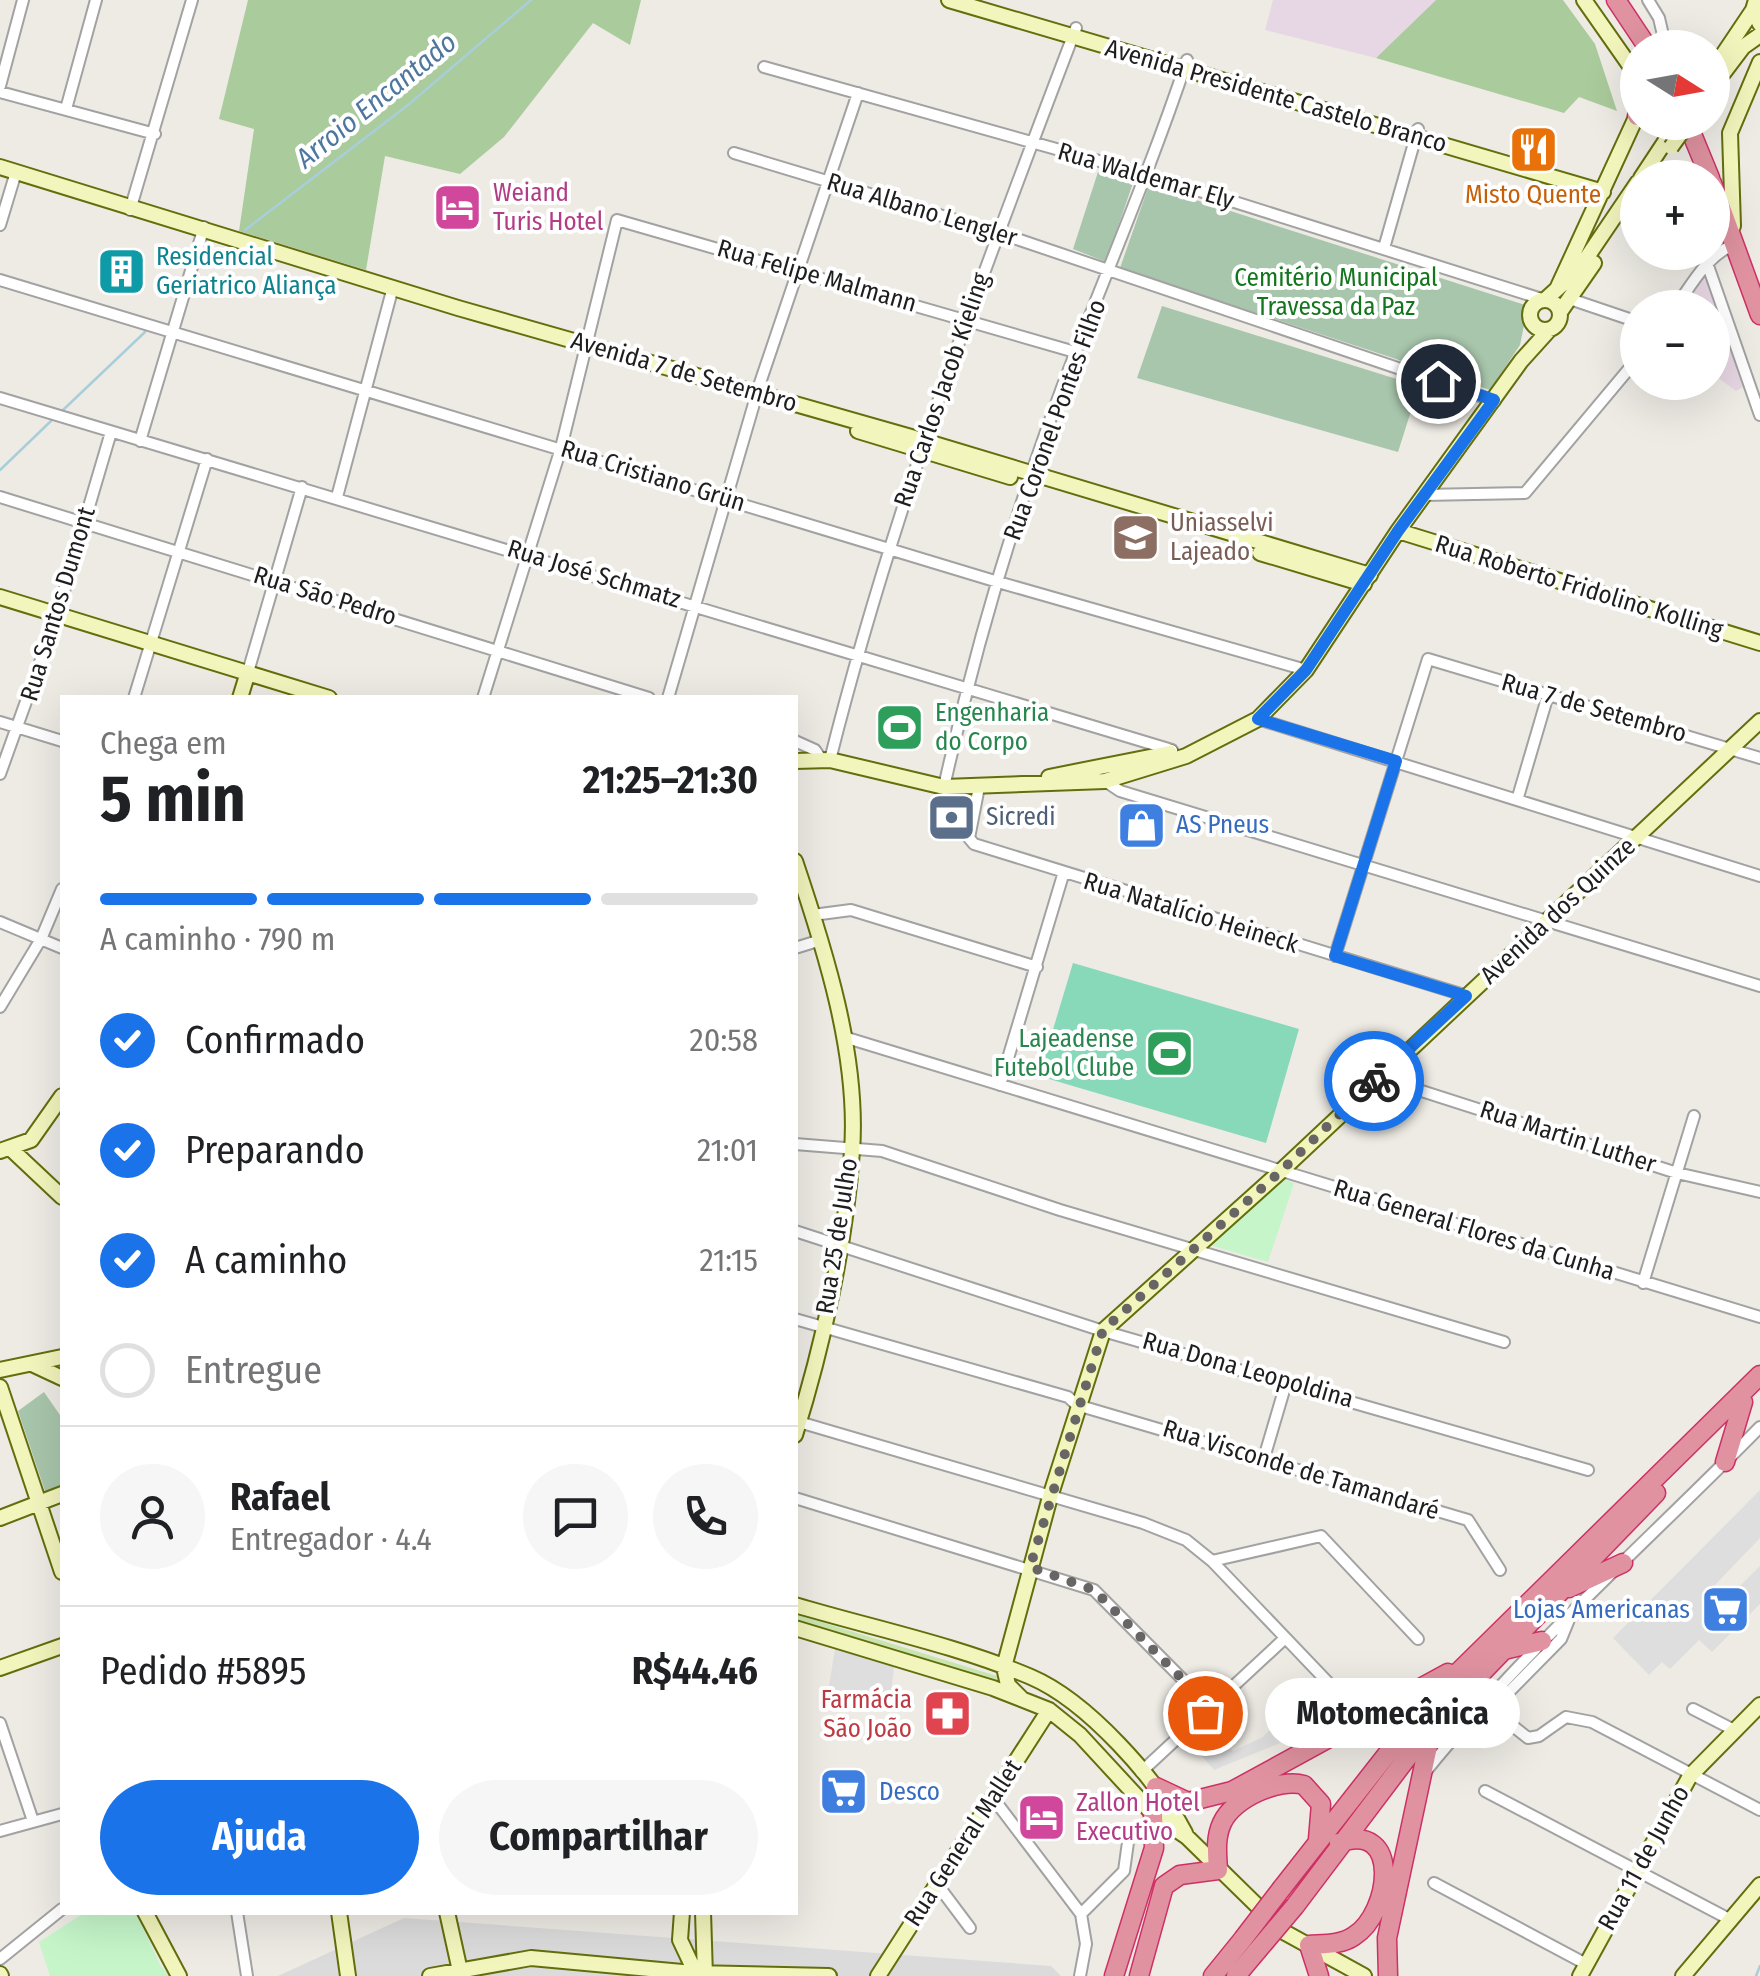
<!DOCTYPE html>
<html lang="pt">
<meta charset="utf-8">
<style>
:root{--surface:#fff;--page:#f6f6f6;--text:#202124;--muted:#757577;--line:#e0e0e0;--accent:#1a73e8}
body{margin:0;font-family:"Fira Sans Condensed",sans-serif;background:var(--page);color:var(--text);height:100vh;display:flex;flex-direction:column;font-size:38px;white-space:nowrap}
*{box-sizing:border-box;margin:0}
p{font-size:32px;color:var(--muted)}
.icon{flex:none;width:55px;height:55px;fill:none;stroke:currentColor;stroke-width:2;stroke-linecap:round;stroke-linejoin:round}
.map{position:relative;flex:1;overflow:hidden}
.details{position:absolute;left:60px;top:695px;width:738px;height:1220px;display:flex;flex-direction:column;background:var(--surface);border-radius:0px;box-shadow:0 10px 40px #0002}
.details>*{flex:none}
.needle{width:65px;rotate:101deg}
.buttons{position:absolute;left:1620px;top:30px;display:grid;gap:20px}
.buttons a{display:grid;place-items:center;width:110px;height:110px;border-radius:50%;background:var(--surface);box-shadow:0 10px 40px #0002;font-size:50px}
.pin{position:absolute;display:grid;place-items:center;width:85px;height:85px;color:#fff;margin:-42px;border:5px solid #fff;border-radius:50%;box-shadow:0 2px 10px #0007}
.courier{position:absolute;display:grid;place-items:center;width:100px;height:100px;margin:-50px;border:8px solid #1a73e8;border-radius:50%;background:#fff;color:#222;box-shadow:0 2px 12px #0007}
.bubble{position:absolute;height:70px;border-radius:35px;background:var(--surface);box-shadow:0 10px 40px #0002;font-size:32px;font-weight:700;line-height:70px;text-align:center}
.overview em{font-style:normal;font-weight:700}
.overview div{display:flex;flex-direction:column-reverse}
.overview{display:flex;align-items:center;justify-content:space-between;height:170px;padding:0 40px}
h1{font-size:65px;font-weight:700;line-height:75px}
.bar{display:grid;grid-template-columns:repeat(4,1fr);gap:15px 10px;align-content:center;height:120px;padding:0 40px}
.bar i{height:12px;border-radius:8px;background:var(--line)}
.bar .current{background:var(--accent)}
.bar p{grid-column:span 4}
.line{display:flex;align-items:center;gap:25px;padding:0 40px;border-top:2px solid var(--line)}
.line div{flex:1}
.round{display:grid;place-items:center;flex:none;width:105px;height:105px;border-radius:52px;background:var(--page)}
ol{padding:0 40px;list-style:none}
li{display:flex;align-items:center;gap:30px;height:110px}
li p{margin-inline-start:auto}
li .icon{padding:10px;border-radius:50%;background:var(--accent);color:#fff;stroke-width:4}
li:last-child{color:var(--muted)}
li i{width:55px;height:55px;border:5px solid var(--line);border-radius:50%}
.primary-button{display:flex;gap:20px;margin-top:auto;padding:20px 40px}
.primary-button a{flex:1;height:115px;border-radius:60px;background:var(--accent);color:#fff;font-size:40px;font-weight:700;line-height:115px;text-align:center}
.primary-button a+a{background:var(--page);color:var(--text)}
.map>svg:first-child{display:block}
.residential{fill:#dcdbdb}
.industrial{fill:#e7d7e4}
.grass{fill:#c9e5ae}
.forest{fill:#aacb9c}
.cemetery{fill:#a8c6ac}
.park{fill:#c5f5c9}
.pitch{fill:#88d8ba}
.parking{fill:#dedede}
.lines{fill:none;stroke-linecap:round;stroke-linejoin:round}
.stream{stroke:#a8ced9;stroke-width:2.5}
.street-casing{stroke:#a2a2a2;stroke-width:14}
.secondary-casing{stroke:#636e0c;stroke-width:18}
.highway-casing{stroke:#ce3065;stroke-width:21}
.street{stroke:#fff;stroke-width:10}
.secondary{stroke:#f2f5bc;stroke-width:14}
.highway{stroke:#e092a0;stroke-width:18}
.secondary-bridge-casing{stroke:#636e0c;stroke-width:18;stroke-linecap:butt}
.highway-bridge-casing{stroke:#ce3065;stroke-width:21;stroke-linecap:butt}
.secondary-bridge{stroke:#f2f5bc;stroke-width:14}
.highway-bridge{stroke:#e092a0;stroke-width:18}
.done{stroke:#676664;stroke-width:10;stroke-dasharray:0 18}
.route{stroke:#1a73e8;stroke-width:12}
.labels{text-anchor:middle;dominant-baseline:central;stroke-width:8;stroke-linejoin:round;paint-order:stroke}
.street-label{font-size:25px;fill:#1e1e1e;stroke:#fff}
.hotel-label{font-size:25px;fill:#b23c85;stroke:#fff;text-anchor:start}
.food-label{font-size:25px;fill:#c56008;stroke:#fff}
.culture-label{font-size:25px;fill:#0d838f;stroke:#fff;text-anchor:start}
.park-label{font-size:25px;fill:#13751c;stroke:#fff}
.education-label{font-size:25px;fill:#785e54;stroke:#fff;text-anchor:start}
.leisure-label{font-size:25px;fill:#27864d;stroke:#fff;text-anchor:start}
.service-label{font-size:25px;fill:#4e5e75;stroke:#fff;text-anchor:start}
.shop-label{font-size:25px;fill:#366cbe;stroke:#fff;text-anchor:start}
.health-label{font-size:25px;fill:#be3a42;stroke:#fff;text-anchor:end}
.water-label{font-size:28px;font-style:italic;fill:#4e77a0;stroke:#fff}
</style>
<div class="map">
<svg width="1760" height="1976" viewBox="0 0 1760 1976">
<rect width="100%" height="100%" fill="#eeebe5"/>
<!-- residential -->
<path class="residential" d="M404 1918 1051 1966 1061 1976H278Z"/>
<!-- industrial -->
<path class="industrial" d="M1273 0H1436L1376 58 1265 30Z
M1707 273 1746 385 1736 391 1713 374 1712 308H1684Z"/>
<!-- grass -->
<path class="grass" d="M795 1614 997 1676 996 1681 795 1620Z"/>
<!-- forest -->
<path class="forest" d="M248 0H641L630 45 593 23 504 137 460 174 385 156 366 270 239 231 254 129 219 119Z
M1436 0H1563L1595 44 1617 111 1579 97 1564 113 1376 58Z"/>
<!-- cemetery -->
<path class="cemetery" d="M1098 172 1133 183 1106 262 1073 249Z
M1149 185 1528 306 1520 345 1490 390 1120 268Z
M1162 306 1419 386 1398 452 1137 378Z
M44 1392 62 1418V1486L46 1494 18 1411Z"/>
<!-- park -->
<path class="park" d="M1284 1180 1294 1183 1268 1262 1210 1245Z
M84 1913H137L160 1965 169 1976H50L39 1942Z"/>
<!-- pitch -->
<path class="pitch" d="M1073 963 1299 1029 1266 1143 1039 1076Z"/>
<!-- parking -->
<path class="parking" d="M1760 1490V1538L1713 1587 1726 1600 1760 1566V1604L1712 1652 1699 1640 1670 1669 1662 1662 1649 1675 1613 1638Z
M835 1649 894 1667 889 1709 826 1704Z
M1297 1700 1320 1723 1290 1739 1214 1770 1190 1742 1206 1728 1233 1751 1263 1737Z"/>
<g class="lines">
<!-- stream -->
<path class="stream" d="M245 230 408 105 531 0
M63 410 145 332
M0 470 51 421
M1756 1976 1760 1966"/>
<defs>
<path id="street" d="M1648 0 1659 18 1666 48
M764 67 1149 175 1545 300
M0 86 23 0
M0 92 155 134
M66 109 96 0
M734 153 999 233 1495 401
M130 210 192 0
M0 225 16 172
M1384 248 1418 129
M1707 263 1760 415
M0 280 998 582 1306 670
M1570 299 1638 322
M1675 308C1692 284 1707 255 1735 244
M0 398 1172 750
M140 441 204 227
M1424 495 1525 493 1638 358
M0 497 649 698
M337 497 393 287
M248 672 302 487
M134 698 207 459
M483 698 561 448 617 220 1075 352
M668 698 760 383 858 93
M1258 719 1760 876
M0 722 62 741
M795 741 815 750 822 760
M830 760C893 509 984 269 1076 28
M0 774 57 615 111 432
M1105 781 1120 791 1760 986
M944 787C977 639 1021 492 1076 351 1114 254 1154 159 1187 60
M979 787 969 838 974 844 1467 996
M1518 797 1548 695
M813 915 851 910 1037 967
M0 922 62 948
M795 948 821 940
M1335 956 1428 659 1760 758
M0 1007 41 939 62 889
M844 1037 1760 1317
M1378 1077 1677 1173 1760 1192
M1000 1085 1063 875
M795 1144 882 1151 1060 1210 1504 1342
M795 1231 1103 1331 1588 1470
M1643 1283 1694 1116
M795 1319 1068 1397 1077 1405 1468 1520 1500 1570
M799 1422 1143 1523 1186 1540 1212 1561 1341 1696
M1264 1458 1287 1380
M795 1498 1094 1590 1211 1708
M1212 1561 1321 1536 1418 1639
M1572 1612 1561 1639 1498 1703 1499 1715 1528 1738 1539 1736 1566 1717 1592 1722 1760 1810
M1693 1709 1734 1730
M0 1723 33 1821
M1426 1771C1527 1647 1648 1541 1760 1427
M1141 1772 1283 1640
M1485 1791 1729 1919
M993 1798 1081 1914 1086 1944 1080 1976
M0 1831 62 1814
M1434 1883 1586 1964
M937 1884 970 1928
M237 1912 247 1976
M1081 1914 1124 1871 1129 1835
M0 1959 62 1909"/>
<path id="secondary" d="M949 0 1603 192
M1584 0 1633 70 1638 85
M1756 0 1753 10 1760 24
M1712 71 1753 10
M1712 88 1743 47 1760 35
M0 167 458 308 911 437 1370 575
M1641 178 1678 122
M1733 226 1730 133 1760 62
M1557 289 1638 113
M1530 315a15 15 0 1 1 30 0a15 15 0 1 1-30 0Z
M1545 300 1579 269 1638 182
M1560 312 1594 263
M858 431 1010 477
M1398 531 1760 643
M1260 553 1364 584
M0 597 329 698
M240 698 248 672
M795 761 830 760 944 787 1105 781 1186 756 1258 719 1306 670 1398 531 1521 361 1549 330
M1049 777 1170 753
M795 861C825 950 859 1056 852 1151 846 1242 822 1349 795 1435
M11 1149 62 1197
M0 1151 31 1140 62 1096
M32 1364 62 1378
M0 1370 62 1357
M0 1387 62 1572
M0 1518 62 1494
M795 1605C872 1628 956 1645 1031 1677 1087 1701 1157 1779 1185 1833
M795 1628 993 1688 1049 1710 1080 1735 1153 1814 1187 1837 1284 1932 1364 1976
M0 1668 62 1646
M1022 1699 1008 1685 1004 1667 1050 1497 1103 1331 1281 1171 1760 721
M145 1912 179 1976
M339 1912 348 1976
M447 1912 460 1971
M682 1912 680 1940 697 1976
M703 1912 705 1976
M0 1974 1 1976
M430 1976 531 1958 693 1973 829 1976
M878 1976 1049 1710
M1580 1976 1690 1776 1760 1705
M1683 1976 1760 1885"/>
<path id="highway" d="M1616 0 1648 48
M1637 116 1638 115
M1687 122 1710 178
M1712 183 1760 315
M1725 1462 1743 1402
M1569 1588 1623 1563
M1504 1650 1542 1641
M1156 1787 1188 1802 1232 1791 1448 1673
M1282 1888 1428 1702 1760 1375
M1295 1906 1434 1722 1656 1493
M1114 1976 1154 1848 1153 1814
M1139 1976 1164 1886 1180 1875 1218 1870C1217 1854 1215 1838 1222 1823 1233 1798 1279 1778 1304 1785L1321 1804 1318 1839
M1213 1976 1243 1939
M1236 1976 1257 1951
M1319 1976 1309 1945C1324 1944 1341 1945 1354 1936 1391 1913 1402 1820 1339 1843
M1388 1976 1387 1938 1431 1732"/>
</defs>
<!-- street casing -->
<use href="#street" class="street-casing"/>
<!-- secondary casing -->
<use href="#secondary" class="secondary-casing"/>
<!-- highway casing -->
<use href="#highway" class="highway-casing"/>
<!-- street -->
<use href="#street" class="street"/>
<!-- secondary -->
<use href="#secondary" class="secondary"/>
<!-- highway -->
<use href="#highway" class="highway"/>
<defs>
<path id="secondary-bridge" d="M1671 147 1689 122"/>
<path id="highway-bridge" d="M1243 1939 1282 1888
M1257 1951 1295 1906"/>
</defs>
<!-- secondary-bridge casing -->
<use href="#secondary-bridge" class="secondary-bridge-casing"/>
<!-- highway-bridge casing -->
<use href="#highway-bridge" class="highway-bridge-casing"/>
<!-- secondary-bridge -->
<use href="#secondary-bridge" class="secondary-bridge"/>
<!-- highway-bridge -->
<use href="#highway-bridge" class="highway-bridge"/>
</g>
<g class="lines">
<!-- done -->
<path class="done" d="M1205 1713 1211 1708 1094 1590 1030 1567 1103 1330 1281 1171 1374 1081"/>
<!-- route -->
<path class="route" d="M1374 1081 1466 996 1335 956 1396 761 1258 719 1306 670 1398 531 1494 400 1438 381"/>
</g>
<!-- icons -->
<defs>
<symbol id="restaurant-square" viewBox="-11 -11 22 22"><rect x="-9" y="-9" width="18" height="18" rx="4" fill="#e8710a" stroke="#fff"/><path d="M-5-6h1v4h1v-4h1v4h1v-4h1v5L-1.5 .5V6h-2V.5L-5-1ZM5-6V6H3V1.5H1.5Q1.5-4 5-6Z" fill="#fff"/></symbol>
<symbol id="hotel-square" viewBox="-11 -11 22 22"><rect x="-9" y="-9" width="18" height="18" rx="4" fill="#d1479c" stroke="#fff"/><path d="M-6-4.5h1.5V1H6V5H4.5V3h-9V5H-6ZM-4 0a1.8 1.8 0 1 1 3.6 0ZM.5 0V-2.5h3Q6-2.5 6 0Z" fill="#fff"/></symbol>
<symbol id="building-square" viewBox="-11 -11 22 22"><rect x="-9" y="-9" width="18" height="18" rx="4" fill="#0f9aa8" stroke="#fff"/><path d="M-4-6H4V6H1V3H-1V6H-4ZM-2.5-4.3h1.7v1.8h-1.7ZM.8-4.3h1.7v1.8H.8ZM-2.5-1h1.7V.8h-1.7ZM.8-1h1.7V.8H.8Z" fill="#fff"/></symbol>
<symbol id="university-square" viewBox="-11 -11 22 22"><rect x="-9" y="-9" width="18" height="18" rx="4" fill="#8d6e63" stroke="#fff"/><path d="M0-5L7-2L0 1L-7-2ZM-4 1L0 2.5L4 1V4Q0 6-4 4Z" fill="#fff"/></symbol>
<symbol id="stadium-square" viewBox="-11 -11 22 22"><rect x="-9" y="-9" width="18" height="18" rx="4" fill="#2e9e5b" stroke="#fff"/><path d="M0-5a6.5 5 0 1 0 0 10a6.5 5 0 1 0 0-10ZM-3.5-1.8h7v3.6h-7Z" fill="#fff"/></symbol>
<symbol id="bank-square" viewBox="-11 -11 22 22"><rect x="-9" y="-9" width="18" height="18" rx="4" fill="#5c6f8a" stroke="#fff"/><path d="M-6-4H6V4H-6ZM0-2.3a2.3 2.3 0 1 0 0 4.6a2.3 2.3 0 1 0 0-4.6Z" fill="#fff"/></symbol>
<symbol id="shop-square" viewBox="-11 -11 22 22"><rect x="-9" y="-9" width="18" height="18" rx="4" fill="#3f7fe0" stroke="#fff"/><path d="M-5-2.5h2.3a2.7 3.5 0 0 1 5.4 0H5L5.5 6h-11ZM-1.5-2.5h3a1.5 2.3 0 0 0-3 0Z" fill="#fff"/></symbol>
<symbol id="supermarket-square" viewBox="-11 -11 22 22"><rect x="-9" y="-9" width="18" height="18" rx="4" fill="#3f7fe0" stroke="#fff"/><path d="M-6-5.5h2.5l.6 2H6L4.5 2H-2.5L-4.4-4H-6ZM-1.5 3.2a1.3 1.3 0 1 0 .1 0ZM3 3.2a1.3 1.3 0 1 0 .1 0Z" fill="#fff"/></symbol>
<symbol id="pharmacy-square" viewBox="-11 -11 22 22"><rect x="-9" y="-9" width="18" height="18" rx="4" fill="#e0444e" stroke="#fff"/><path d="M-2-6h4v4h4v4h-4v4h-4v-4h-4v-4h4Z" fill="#fff"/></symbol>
</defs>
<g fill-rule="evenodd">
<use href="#restaurant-square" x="1506" y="122" width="55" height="55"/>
<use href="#hotel-square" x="430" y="180" width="55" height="55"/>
<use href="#building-square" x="94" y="244" width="55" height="55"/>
<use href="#university-square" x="1108" y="510" width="55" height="55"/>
<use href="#stadium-square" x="872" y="700" width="55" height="55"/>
<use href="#bank-square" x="924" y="790" width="55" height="55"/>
<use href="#shop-square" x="1114" y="798" width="55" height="55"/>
<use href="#stadium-square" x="1142" y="1026" width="55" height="55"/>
<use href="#supermarket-square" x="1698" y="1582" width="55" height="55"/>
<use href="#pharmacy-square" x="920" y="1686" width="55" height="55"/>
<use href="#supermarket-square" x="816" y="1764" width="55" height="55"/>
<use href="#hotel-square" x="1014" y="1790" width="55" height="55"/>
</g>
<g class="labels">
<!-- street labels -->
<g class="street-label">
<text transform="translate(1276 96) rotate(16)">Avenida Presidente Castelo Branco</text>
<text transform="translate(1146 176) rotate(16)">Rua Waldemar Ely</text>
<text transform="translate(922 210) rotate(17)">Rua Albano Lengler</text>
<text transform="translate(817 276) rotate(16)">Rua Felipe Malmann</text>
<text transform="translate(684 372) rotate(16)">Avenida 7 de Setembro</text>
<text transform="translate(942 390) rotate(-71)">Rua Carlos Jacob Kieling</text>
<text transform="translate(1055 420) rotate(-70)">Rua Coronel Pontes Filho</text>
<text transform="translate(653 476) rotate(17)">Rua Cristiano Grün</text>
<text transform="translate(594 574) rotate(17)">Rua José Schmatz</text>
<text transform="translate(1579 587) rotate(17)">Rua Roberto Fridolino Kolling</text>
<text transform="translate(325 596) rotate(17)">Rua São Pedro</text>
<text transform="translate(58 604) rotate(-73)">Rua Santos Dumont</text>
<text transform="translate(1594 708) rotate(16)">Rua 7 de Setembro</text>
<text transform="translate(1558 911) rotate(-43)">Avenida dos Quinze</text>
<text transform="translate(1191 913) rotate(17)">Rua Natalício Heineck</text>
<text transform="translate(1568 1137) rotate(18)">Rua Martin Luther</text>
<text transform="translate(1474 1230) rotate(17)">Rua General Flores da Cunha</text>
<text transform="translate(837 1236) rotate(-81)">Rua 25 de Julho</text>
<text transform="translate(1248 1370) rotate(16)">Rua Dona Leopoldina</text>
<text transform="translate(1301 1470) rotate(17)">Rua Visconde de Tamandaré</text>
<text transform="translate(963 1843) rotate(-57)">Rua General Mallet</text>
<text transform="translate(1644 1858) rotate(-61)">Rua 11 de Junho</text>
</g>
<!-- hotel labels -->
<g class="hotel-label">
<text x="493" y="193">Weiand<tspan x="493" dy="29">Turis Hotel</tspan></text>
<text x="1076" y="1803">Zallon Hotel<tspan x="1076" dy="29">Executivo</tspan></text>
</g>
<!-- food labels -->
<g class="food-label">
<text x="1533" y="195">Misto Quente</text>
</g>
<!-- culture labels -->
<g class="culture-label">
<text x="156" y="257">Residencial<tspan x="156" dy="29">Geriatrico Aliança</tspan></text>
</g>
<!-- park labels -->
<g class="park-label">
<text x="1336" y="278">Cemitério Municipal<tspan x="1336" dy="29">Travessa da Paz</tspan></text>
</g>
<!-- education labels -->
<g class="education-label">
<text x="1170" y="523">Uniasselvi<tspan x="1170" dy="29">Lajeado</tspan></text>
</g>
<!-- leisure labels -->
<g class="leisure-label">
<text x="935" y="713">Engenharia<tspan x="935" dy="29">do Corpo</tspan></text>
<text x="1134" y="1039" text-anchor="end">Lajeadense<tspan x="1134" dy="29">Futebol Clube</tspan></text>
</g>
<!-- service labels -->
<g class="service-label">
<text x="986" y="817">Sicredi</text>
</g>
<!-- shop labels -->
<g class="shop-label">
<text x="1176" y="825">AS Pneus</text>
<text x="1690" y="1610" text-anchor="end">Lojas Americanas</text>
<text x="879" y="1792">Desco</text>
</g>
<!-- health labels -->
<g class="health-label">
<text x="912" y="1700">Farmácia<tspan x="912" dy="29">São João</tspan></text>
</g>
<!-- water labels -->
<g class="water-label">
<text transform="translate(376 100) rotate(-39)">Arroio Encantado</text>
</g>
</g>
</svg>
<div class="buttons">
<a><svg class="needle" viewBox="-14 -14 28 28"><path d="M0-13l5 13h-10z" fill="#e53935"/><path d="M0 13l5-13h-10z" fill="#757577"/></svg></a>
<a>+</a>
<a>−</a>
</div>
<div class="pin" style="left:1205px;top:1713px;background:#ea580c"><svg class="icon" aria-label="bag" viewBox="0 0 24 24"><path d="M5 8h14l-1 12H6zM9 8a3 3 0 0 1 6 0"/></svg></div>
<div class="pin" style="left:1438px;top:381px;background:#1f2937"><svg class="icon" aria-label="home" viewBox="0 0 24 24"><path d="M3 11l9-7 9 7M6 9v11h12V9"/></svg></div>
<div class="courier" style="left:1374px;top:1081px"><svg class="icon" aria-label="bike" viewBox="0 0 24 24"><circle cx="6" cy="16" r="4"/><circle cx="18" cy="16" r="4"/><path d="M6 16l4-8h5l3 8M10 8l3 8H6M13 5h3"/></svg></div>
<div class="bubble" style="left:1265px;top:1678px;width:255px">Motomecânica</div>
<section class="details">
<div class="overview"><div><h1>5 min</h1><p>Chega em</p></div><em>21:25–21:30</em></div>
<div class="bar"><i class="current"></i><i class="current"></i><i class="current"></i><i></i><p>A caminho · 790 m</p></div>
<ol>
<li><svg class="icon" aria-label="check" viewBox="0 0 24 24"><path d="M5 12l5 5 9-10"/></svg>Confirmado<p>20:58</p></li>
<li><svg class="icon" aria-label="check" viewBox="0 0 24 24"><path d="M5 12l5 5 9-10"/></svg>Preparando<p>21:01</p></li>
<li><svg class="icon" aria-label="check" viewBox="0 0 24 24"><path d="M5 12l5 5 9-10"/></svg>A caminho<p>21:15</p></li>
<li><i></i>Entregue</li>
</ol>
<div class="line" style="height:180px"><a class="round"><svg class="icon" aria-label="person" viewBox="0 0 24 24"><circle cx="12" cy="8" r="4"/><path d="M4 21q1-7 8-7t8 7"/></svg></a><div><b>Rafael</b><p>Entregador · 4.4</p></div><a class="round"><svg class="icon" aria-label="chat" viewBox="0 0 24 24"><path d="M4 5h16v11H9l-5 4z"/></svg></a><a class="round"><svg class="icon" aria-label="phone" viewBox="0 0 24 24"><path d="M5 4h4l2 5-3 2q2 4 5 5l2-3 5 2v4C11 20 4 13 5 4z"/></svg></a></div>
<div class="line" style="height:130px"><div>Pedido #5895</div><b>R$44.46</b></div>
<div class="primary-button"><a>Ajuda</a><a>Compartilhar</a></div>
</section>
</div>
